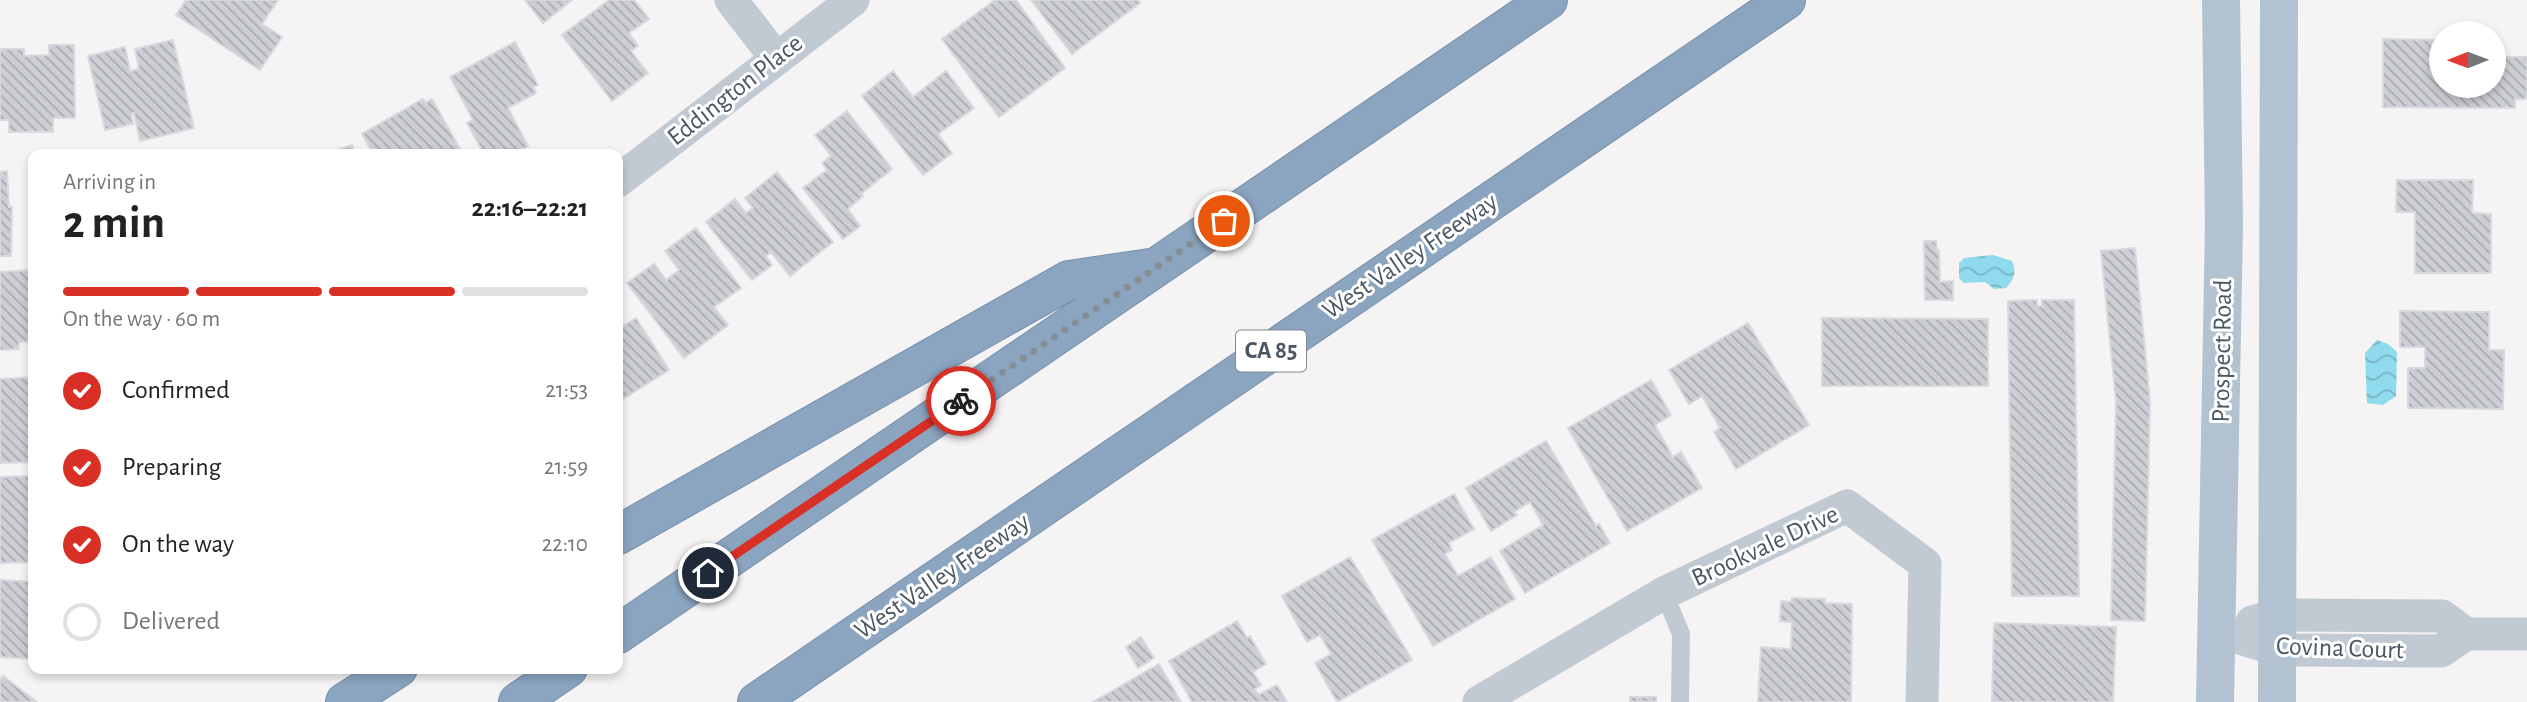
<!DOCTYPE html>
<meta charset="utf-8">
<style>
:root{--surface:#fff;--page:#f6f6f6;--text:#222;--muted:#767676;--line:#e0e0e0;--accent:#d93025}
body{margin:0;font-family:"Alegreya Sans",sans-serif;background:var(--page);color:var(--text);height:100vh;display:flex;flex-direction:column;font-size:26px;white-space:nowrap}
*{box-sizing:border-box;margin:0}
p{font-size:23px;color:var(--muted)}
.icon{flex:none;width:38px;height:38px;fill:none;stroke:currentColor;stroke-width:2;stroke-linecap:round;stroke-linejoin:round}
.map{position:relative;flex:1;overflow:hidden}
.side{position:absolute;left:28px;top:149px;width:595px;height:525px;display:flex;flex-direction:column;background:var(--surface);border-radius:14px;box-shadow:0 4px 10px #0003}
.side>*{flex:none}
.needle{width:46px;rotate:269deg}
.controls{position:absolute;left:2429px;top:21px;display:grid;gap:14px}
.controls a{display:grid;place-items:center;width:77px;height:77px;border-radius:50%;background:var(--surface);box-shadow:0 4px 10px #0003;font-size:35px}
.pin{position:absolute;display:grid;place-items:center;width:60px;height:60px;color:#fff;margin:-30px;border:4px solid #fff;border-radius:50%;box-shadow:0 2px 7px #0007}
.courier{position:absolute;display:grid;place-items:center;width:70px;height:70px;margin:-35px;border:5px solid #d93025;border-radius:50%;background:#fff;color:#222;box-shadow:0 2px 9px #0007}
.head em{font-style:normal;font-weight:600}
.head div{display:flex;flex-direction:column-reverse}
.head{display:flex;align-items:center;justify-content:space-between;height:119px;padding:0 35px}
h1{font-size:46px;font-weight:600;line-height:52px}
.bar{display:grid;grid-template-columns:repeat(4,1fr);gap:10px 7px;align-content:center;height:84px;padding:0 35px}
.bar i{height:9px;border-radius:5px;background:var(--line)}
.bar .current{background:var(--accent)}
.bar p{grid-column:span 4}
ol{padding:0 35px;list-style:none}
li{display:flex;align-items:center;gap:21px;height:77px}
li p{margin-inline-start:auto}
li .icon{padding:7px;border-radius:50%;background:var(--accent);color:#fff;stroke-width:4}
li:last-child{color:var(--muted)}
li i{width:38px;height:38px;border:4px solid var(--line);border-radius:50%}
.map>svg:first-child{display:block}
.water{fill:url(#water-waves)}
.building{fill:url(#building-back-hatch);stroke:#d7d9de;stroke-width:2}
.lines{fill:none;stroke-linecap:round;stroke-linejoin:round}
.motorway-casing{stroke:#7690ad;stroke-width:40}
.service{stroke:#c1cad2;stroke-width:18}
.minor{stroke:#c1cad2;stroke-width:33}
.primary{stroke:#b3c2d1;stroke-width:38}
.motorway{stroke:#8ba5c1;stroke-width:38}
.done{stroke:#868d94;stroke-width:7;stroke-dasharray:0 12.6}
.route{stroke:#d93025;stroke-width:9}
.labels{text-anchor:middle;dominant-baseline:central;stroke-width:6;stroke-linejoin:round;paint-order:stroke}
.shield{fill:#fff;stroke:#808990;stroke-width:2}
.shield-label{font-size:24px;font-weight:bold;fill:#4a5661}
.street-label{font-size:26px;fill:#4a5661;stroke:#fff}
</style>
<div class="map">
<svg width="2527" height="702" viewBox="0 0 2527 702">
<defs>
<pattern id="water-waves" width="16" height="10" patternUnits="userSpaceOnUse" patternTransform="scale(1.75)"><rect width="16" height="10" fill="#90daee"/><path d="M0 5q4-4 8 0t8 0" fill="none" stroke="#78b4c4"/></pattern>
<pattern id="building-back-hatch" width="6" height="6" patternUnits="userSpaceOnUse" patternTransform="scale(1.75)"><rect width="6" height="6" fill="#cdcfd5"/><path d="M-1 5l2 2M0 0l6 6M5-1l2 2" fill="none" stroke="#a8abb0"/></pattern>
</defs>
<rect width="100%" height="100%" fill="#f5f3f3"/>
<!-- water -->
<path class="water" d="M1993 255 2012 261C2017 272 2014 279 2006 288L1994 289 1985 282 1964 283 1959 278V263L1964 258Z
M2377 340 2388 344 2397 352 2396 396 2383 405 2367 403 2365 353Z"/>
<!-- building -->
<path class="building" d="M186 0H278L262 24 282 37 260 70 176 15Z
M525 0H572L543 23Z
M609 0H634L649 19 629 33 638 46 631 51 648 73 612 101 562 35Z
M995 0H1016L1065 68 999 117 942 39Z
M1031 0H1138L1140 3 1072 54Z
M2383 39 2441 40V86H2494V57H2527V99H2515V108L2383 107Z
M173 40 194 128 140 141 134 113 131 114 133 124 105 130 88 56 125 47 130 71 139 69 135 49Z
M515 42 538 85 533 87 536 93 508 108 528 146 514 154H484L467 123 473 120 450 77Z
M49 45H74L75 118H53V132H9V120H0V49H24V56L49 55Z
M893 71 913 97 946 71 974 108 938 134 952 153 923 175 862 96Z
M423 99 425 103 432 99 463 154H373L362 134Z
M847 111 892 169 861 194 863 196 848 209 860 226 843 239 803 188 827 170 822 163 831 156 815 135Z
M352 145 355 154H323Z
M7 171 9 207H12L11 256H0V172Z
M777 172 833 242 790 276 771 252 766 256 772 265 752 280 706 222 735 199 746 213 753 208 745 198Z
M2397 180H2473L2472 213 2491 214V273H2415V212H2396Z
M696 228 741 288 714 307 728 325 684 358 627 283 654 264 666 280 679 270 665 251Z
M1924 241H1936L1937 250H1939L1940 282 1953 281V300H1925Z
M2135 248 2150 401 2145 621 2111 620 2116 402 2101 251Z
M33 270V341L19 342V349L0 350V272Z
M2037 300V306H2042V300H2074L2079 596H2012L2008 301Z
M2400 311 2489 312V350H2504L2503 409 2408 408V368H2425V347H2400Z
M636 318 669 370 618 402V329Z
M1822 318 1988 319V386H1822Z
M1748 323 1809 425 1736 469 1714 432 1720 428 1702 396 1689 404 1669 370Z
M33 377V462L0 463V379Z
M1651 380 1671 415 1655 425 1673 457 1681 452 1702 488 1627 531 1568 428Z
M1546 441 1596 526 1599 524 1610 543 1525 593 1500 551 1543 525 1530 502 1514 512 1517 515 1491 531 1466 488Z
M33 476V562L0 563V477Z
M1454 494 1474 529 1449 543 1452 550 1445 554 1458 576 1491 557 1515 599 1433 646 1372 540Z
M1350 557 1412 660 1337 702 1315 663 1331 654 1320 635 1307 642 1282 596Z
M0 580 33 582V659L0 657Z
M1792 598 1825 599V603L1852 604 1851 702H1758L1761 647 1791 649 1792 622 1780 621 1781 601 1791 602Z
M1237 621 1247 638 1250 636 1266 664 1253 672 1261 685 1255 689 1258 695 1277 685 1287 702H1192L1169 661Z
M1994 623 2116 627 2113 702H1992Z
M1141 637 1154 658 1138 668 1126 647Z
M1159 664 1181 702H1093Z
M3 676 37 702H0V680Z
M1630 697H1656V702H1630Z"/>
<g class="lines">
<defs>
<path id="motorway" d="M618 535 1069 280 1150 268
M618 634 1548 0
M345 702 398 668
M518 702 568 668
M757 702 1786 0"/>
</defs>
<!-- motorway casing -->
<use href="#motorway" class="motorway-casing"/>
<!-- service -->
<path class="service" d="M1664 593 1681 634 1680 702"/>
<!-- minor -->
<path class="minor" d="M731 0 776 58
M618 181 853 0
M2252 622 2278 615 2442 616 2466 634
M2217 631 2278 650 2441 651 2466 634H2527
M1479 702 1664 593 1847 506 1925 564 1922 702"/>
<!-- primary -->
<path class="primary" d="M2215 702 2224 225 2221 0
M2277 702 2279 0"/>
<!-- motorway -->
<use href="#motorway" class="motorway"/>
</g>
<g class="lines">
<!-- done -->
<path class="done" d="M961 401 1224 221"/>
<!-- route -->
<path class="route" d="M708 573 961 401"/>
</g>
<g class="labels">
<!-- shield labels -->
<rect class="shield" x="1236" y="330.5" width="70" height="41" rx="5"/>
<g class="shield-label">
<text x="1271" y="351">CA 85</text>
</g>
<!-- street labels -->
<g class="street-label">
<text transform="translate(735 90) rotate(-38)">Eddington Place</text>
<text transform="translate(1410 256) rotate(-34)">West Valley Freeway</text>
<text transform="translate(2222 351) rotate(-89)">Prospect Road</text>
<text transform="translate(1765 546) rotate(-25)">Brookvale Drive</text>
<text transform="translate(942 576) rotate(-34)">West Valley Freeway</text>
<text transform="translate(2340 648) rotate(2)">Covina Court</text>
</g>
</g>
</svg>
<div class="controls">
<a><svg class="needle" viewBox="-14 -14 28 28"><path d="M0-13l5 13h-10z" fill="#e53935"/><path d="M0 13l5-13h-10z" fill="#767676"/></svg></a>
</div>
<div class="pin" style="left:1224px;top:221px;background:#ea580c"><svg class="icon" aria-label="bag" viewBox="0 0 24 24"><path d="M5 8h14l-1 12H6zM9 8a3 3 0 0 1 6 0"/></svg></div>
<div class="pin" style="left:708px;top:573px;background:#1f2937"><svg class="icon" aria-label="home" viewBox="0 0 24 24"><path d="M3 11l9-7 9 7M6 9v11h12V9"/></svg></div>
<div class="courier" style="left:961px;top:401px"><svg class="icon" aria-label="bike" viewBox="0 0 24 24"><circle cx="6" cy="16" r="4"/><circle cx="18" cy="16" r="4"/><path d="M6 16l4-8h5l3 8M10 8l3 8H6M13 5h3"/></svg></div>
<section class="side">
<div class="head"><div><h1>2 min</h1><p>Arriving in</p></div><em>22:16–22:21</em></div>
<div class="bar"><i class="current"></i><i class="current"></i><i class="current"></i><i></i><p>On the way · 60 m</p></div>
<ol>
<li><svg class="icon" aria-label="check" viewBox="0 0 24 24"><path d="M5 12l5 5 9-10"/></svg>Confirmed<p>21:53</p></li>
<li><svg class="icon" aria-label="check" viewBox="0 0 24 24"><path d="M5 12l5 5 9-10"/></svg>Preparing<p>21:59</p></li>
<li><svg class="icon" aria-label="check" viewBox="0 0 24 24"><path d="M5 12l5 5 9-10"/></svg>On the way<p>22:10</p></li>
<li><i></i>Delivered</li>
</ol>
</section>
</div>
